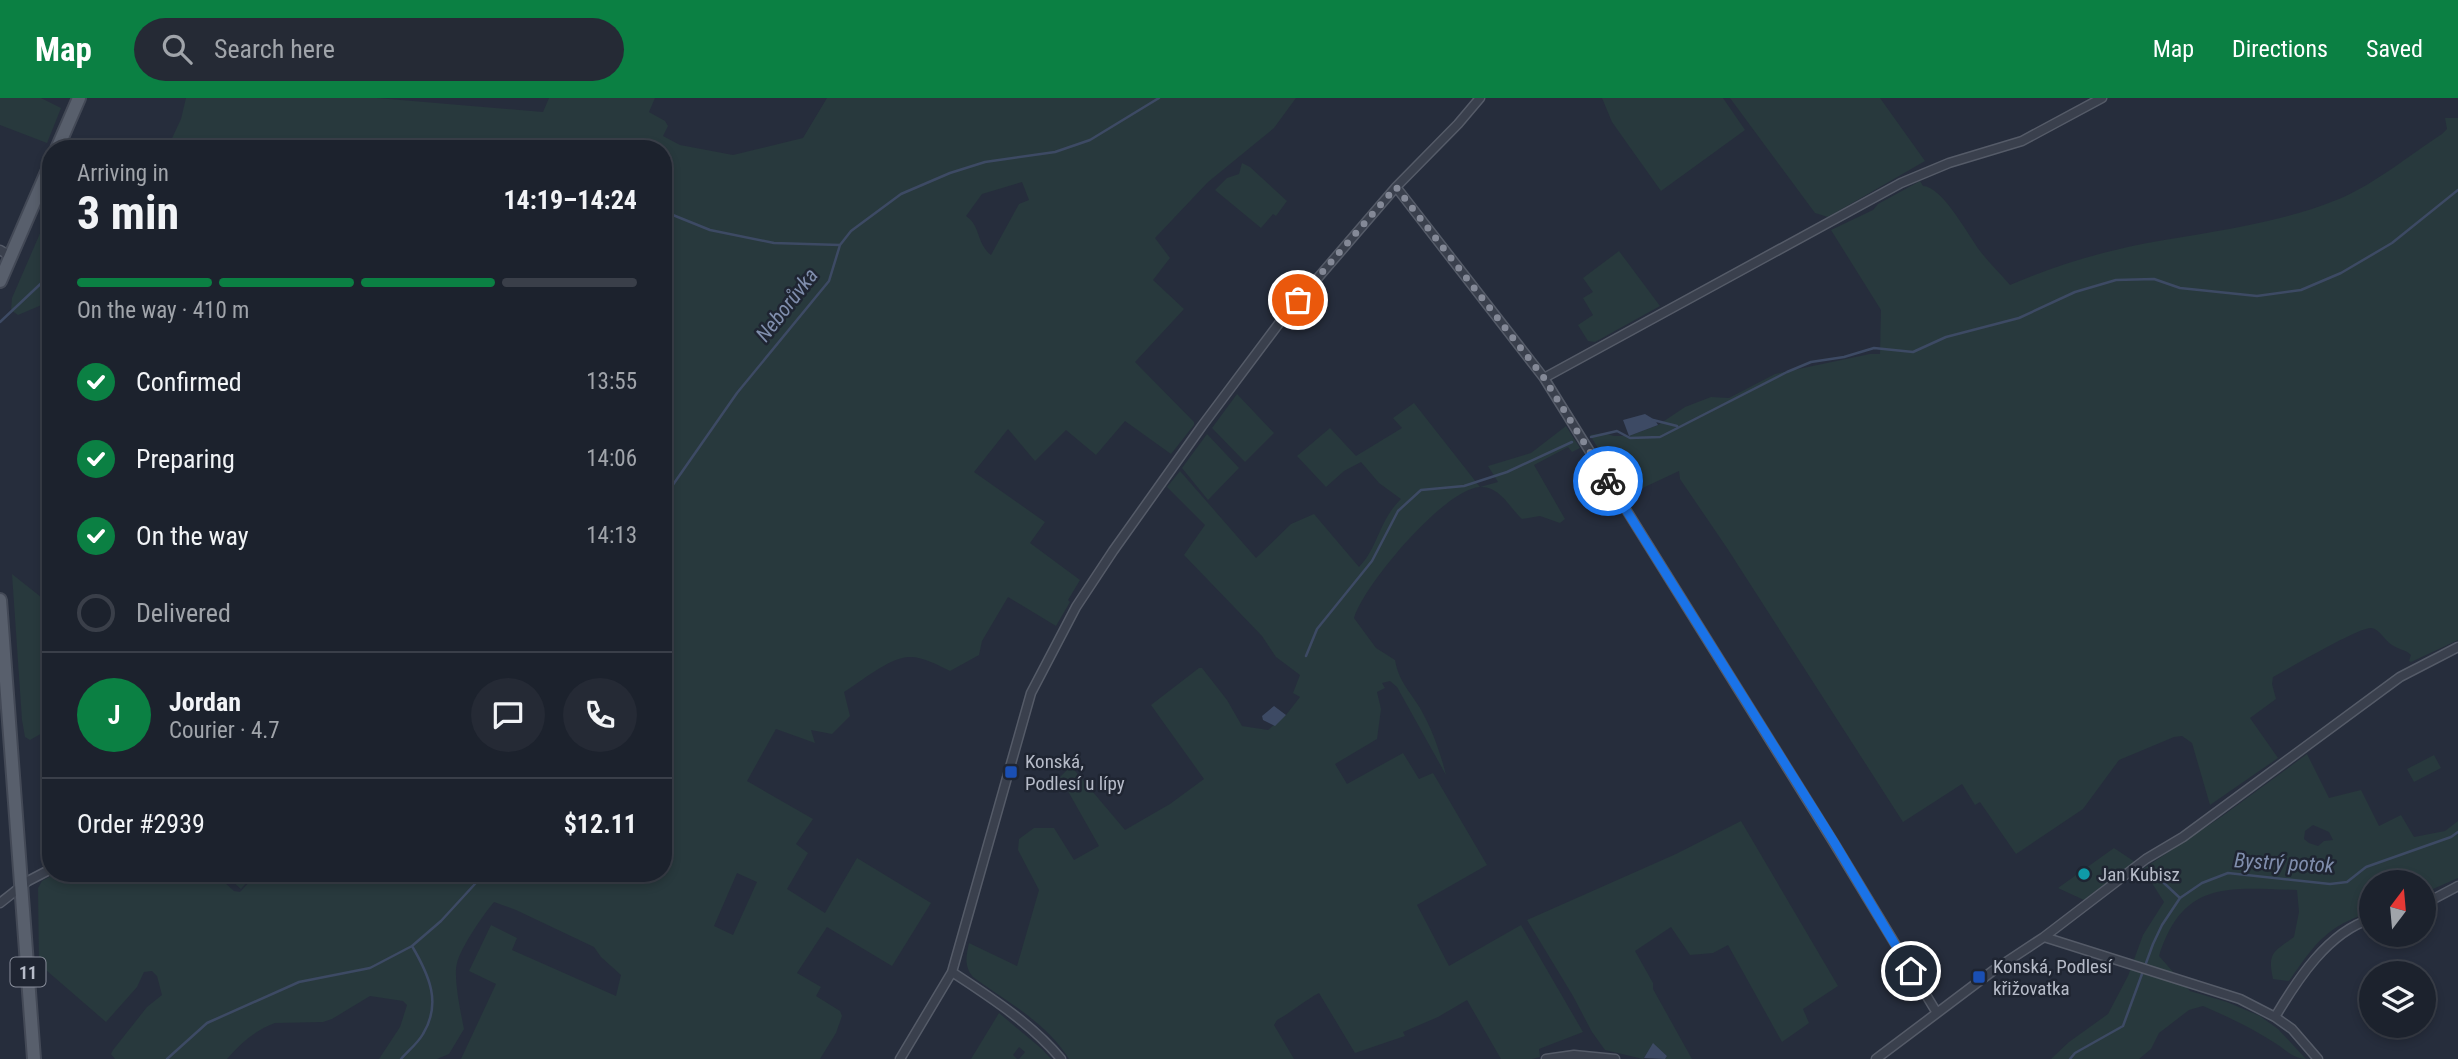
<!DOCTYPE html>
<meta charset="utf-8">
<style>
:root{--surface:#1c222d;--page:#252a35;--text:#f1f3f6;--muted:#a0a4aa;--line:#3a3f49;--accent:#0b8043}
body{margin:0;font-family:"Roboto Condensed",sans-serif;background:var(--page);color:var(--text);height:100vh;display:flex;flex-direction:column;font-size:26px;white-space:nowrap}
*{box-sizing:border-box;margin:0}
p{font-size:23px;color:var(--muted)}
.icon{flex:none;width:38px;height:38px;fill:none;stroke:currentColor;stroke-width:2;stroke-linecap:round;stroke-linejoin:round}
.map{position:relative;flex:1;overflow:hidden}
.side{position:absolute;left:42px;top:42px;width:630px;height:742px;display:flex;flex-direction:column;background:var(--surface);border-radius:28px;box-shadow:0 4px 10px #0003,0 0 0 2px var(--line)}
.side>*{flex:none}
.needle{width:46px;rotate:16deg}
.controls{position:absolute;left:2359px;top:772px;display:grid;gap:14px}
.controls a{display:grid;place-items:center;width:77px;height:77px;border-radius:50%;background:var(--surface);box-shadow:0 4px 10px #0003,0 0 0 2px var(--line);font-size:35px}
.pin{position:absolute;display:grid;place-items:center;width:60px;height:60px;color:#fff;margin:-30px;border:4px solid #fff;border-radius:50%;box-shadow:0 2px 7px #0007}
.courier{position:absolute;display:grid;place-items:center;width:70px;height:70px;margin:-35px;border:5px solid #1a73e8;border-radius:50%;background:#fff;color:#222;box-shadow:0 2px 9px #0007}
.headline em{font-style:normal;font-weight:700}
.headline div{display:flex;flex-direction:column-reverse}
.headline{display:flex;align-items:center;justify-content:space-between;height:119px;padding:0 35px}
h1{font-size:46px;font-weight:700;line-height:52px}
.bar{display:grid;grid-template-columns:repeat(4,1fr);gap:10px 7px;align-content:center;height:84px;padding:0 35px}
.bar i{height:9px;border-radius:5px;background:var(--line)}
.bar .current{background:var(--accent)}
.bar p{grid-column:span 4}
.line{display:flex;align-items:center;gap:18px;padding:0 35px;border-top:2px solid var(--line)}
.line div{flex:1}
.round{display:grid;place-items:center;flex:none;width:74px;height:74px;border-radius:37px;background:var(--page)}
ol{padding:0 35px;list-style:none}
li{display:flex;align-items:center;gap:21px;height:77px}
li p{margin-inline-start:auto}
li .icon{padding:7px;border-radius:50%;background:var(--accent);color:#fff;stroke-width:4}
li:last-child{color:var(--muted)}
li i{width:38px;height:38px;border:4px solid var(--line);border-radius:50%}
header{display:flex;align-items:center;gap:42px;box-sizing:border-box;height:98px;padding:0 35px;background:var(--accent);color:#fff}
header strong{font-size:33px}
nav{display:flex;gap:38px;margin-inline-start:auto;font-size:24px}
.search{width:490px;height:63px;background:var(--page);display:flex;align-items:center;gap:18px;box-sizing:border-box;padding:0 24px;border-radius:38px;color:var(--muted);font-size:26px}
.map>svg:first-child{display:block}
.green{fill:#28393d;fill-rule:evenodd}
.water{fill:#3d4a64}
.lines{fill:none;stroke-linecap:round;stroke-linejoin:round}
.stream{stroke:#3d4a64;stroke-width:2.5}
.street-casing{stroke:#555b68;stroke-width:11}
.primary-casing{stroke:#434956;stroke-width:16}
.street{stroke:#3a404d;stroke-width:8}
.primary{stroke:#585f6c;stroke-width:12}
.done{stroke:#848997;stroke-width:7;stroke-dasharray:0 12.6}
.route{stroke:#1a73e8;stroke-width:9}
.transit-dot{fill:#1a4fb4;stroke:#1f2532;stroke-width:2.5}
.culture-dot{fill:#0f9aa8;stroke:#1f2532;stroke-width:2.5}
.labels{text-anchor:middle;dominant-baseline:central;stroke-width:5;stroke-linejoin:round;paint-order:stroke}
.shield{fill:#1f2532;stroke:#898e9b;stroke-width:2}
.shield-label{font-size:18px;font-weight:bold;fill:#b6bbc8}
.poi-label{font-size:19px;fill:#b6bbc8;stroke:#1f2532;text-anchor:start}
.water-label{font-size:21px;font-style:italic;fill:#808ead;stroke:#1f2532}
</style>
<header>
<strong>Map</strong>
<div class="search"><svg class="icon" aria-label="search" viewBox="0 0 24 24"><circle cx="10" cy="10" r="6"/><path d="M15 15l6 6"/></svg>Search here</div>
<nav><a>Map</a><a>Directions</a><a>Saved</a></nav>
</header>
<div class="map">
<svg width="2458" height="961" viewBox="0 0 2458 961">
<rect width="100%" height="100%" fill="#262d3c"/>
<!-- green -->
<path class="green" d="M0 0H41L61 10 47 45 0 27Z
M186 0H377L543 14 549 0H655L649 14 665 23 668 28 663 38 680 47 733 57 803 40 827 0H1296L1274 30 1208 84 1155 140 1170 160 1153 182 1184 211 1135 264 1194 324V327L1171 356 1125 323 1096 357 1066 332 1035 363 1008 331 974 374 1045 424 1030 445 1080 482 1068 502 1070 504 1056 528 1008 499 982 543 979 557 950 573C938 567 922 558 908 559 889 560 860 584 844 594L850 618 832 636 811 632 815 645 776 631 747 683 813 721 796 746 808 755 787 791 825 815 857 760 931 805 892 868 827 829 797 875 821 889 816 898 840 913 842 918 836 935 820 961H461L496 886 469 873 491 827 517 840 512 852 616 898 621 877 601 859 594 849 516 812 494 804C483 817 461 849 457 865 453 879 461 916 464 931L449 956 437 961H379L400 929 407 907 403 903 370 898 332 921 323 924 275 925C255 932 240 946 227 961H115L111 956 113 952 147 909 162 897 157 878 152 873 144 874 137 889 106 924 39 866 38 790 42 783 56 775H214L234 793 240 794 258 775H663V51H167L181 21ZM1022 84 1029 102 1019 106 991 157C976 145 981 128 966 118L982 96ZM737 775 757 784 733 837 714 828Z
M1602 0H1723L1745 32 1661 93 1612 24Z
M1730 0H1880L1925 63 1828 119 1815 115Z
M2445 20H2458V542L2411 564 2409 563 2411 557C2405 551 2399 552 2392 547 2385 543 2380 531 2371 530 2357 530 2290 570 2273 579L2272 586 2276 601 2250 620 2278 660 2210 707 2192 645 2182 638 2174 639 2119 662 2083 711 2016 756 1980 704 1975 707 1962 686 1903 724 1727 450 1680 381 1679 373 1632 395 1609 352H1599L1590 337 1604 335 1614 338H1629L1658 327 1685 309 1711 299 1729 300 1775 276 1870 256H1880L1881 212 1831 132 1873 112 1878 106 1920 83 1923 88C1942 88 1968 137 1980 153 1989 165 2000 175 2010 187 2054 168 2094 156 2142 146 2207 134 2276 127 2339 101 2373 87 2410 57 2442 36L2447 31Z
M1242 65 1250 69 1287 103 1276 118 1273 116 1261 130 1215 92 1227 80 1239 76Z
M51 110V203L18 217 11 212 12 200Z
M1619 153 1660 208 1595 244 1588 243 1578 227 1593 217 1583 200 1593 194 1583 180Z
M1237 296 1274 335 1245 364 1212 330Z
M1414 305 1480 389 1498 384 1488 368 1531 355 1566 328 1580 350 1572 354 1568 349 1534 367 1565 421 1560 425 1540 418 1522 421C1509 409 1500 388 1480 389 1444 391 1363 488 1354 520L1376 550 1395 562C1399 584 1409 592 1420 610 1432 631 1440 653 1446 677L1397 589 1390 583 1382 585 1385 590 1377 594 1381 611 1377 641 1335 666 1347 686 1403 655 1419 681 1433 675 1487 767 1417 807 1449 868 1521 827 1583 934 1539 951 1540 959 1532 961H1501L1467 902 1438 919 1403 934 1405 938 1355 955 1319 895C1304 903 1292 914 1277 922L1274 927 1294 961H1069C1047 925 1006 903 973 879 964 868 966 859 969 845L1017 868 1039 792 1018 752 1019 741 1034 730H1054L1074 762 1099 748 1060 679 1071 668 1125 732 1170 706 1204 681 1151 607 1199 570H1202L1227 602 1242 628 1268 632 1286 617 1300 599 1293 595 1300 577 1276 559 1262 538 1184 457 1205 427 1167 389 1180 373 1256 460 1291 426 1314 416 1359 469C1378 450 1379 422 1401 401L1379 385 1361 364 1344 373 1326 389 1297 358 1330 330 1356 358 1402 330 1393 320Z
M1207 336 1239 370 1208 402 1182 370Z
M12 476 51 507V630L30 642 25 639 22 622Z
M2307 656 2329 700 2361 692 2379 728 2401 717 2414 739 2445 733 2458 723V780L2424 795V784H2371V814C2326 828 2315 846 2289 883L2273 881C2267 854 2274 854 2294 839L2299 814 2297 792C2230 790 2183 781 2159 858L2190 893 2227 904 2260 918 2278 931 2306 961C2296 961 2289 955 2281 949 2256 932 2231 920 2203 908L2189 912 2159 935 2151 951 2139 961H2051L2069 944 2108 916 2128 878 2143 837 2164 804 2143 771 2221 719ZM2313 727 2329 734 2333 742 2324 743 2318 748 2309 745 2304 741 2305 733Z
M2434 657 2441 670 2414 684 2407 671Z
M1741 723 1838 888 1803 911 1809 925 1782 944 1728 847 1713 855 1690 857 1671 829 1635 853 1653 885V891L1692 961H1665L1667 958 1653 946 1643 961 1605 952 1592 934 1573 898 1527 822 1676 756Z
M2114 750 2135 764 2084 802 2058 790Z
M223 775H255L241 791Z
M999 915 1042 951 1051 961H1019L1025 954 1019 949 1013 957 1017 961H971Z"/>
<!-- water -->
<path class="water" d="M1645 316 1655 322 1658 327 1629 338 1623 322Z
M1274 608 1286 617 1275 628 1263 622 1262 618Z
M1653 945 1667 958 1665 961 1644 960Z"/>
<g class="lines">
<!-- stream -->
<path class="stream" d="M663 113 710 132 774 145 840 147
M0 224 51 176
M1653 322 1677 328
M1591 339 1617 333 1630 340 1660 339 1787 274 1811 264 1844 259 1874 250 1913 254 1946 239 2019 220 2075 194 2116 182 2154 181 2180 190 2257 198 2301 192 2341 175 2392 145 2458 92
M663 401 737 295 829 183 840 147 851 133 901 96 950 75 985 64 1055 54 1090 42 1159 0
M1306 558 1317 531 1372 463 1398 413 1421 392 1464 388 1507 374 1572 344
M2150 772 2180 800
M167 961 207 925 299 884 370 870 412 848
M401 961C408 953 418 945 423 936 442 905 429 877 412 848L441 823 485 775
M2070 961 2075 955 2123 928 2153 846 2162 827 2180 800 2202 785 2228 775 2330 786 2347 784 2366 769 2451 739 2458 734"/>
<defs>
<path id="street" d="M1396 89 1544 280 1834 745 1937 915 1994 872 2044 839 2240 901 2275 919 2292 931 2318 961
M0 152 10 158
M1544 280 1901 85 1949 65 2022 43 2102 0
M0 805 28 783 51 771
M2424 806 2458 788
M2044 839 2146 761 2183 739 2400 579 2458 549
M952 874C990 899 1032 926 1061 961
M2275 919C2297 882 2328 834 2371 821
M900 961 952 874 1031 595 1076 509 1113 453 1202 328 1280 224 1396 89 1458 26 1480 0
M1546 961 1574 957 1615 961
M1876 961 1937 915"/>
<path id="primary" d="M57 51 79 0
M0 183 51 65
M0 502 34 961"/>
</defs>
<!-- street casing -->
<use href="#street" class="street-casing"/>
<!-- primary casing -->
<use href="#primary" class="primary-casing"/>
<!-- street -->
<use href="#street" class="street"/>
<!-- primary -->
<use href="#primary" class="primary"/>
</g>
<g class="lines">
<!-- done -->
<path class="done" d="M1298 202 1396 89 1544 280 1608 383"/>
<!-- route -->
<path class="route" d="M1608 383 1834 744 1911 873"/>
</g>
<!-- markers -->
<g class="transit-dot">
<rect x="1004" y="667" width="14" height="14" rx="3.5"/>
<rect x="1972" y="872" width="14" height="14" rx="3.5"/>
</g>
<circle class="culture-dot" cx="2084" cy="776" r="7"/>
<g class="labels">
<!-- shield labels -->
<rect class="shield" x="10.5" y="859.5" width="35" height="29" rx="5"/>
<g class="shield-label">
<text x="28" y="874">11</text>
</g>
<!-- poi labels -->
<g class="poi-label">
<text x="1025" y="663">Konská,<tspan x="1025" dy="22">Podlesí u lípy</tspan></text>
<text x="2098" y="776">Jan Kubisz</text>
<text x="1993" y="868">Konská, Podlesí<tspan x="1993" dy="22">křižovatka</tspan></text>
</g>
<!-- water labels -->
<g class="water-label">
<text transform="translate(787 207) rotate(-52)">Neborůvka</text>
<text transform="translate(2284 765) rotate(3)">Bystrý potok</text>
</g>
</g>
</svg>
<div class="controls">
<a><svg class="needle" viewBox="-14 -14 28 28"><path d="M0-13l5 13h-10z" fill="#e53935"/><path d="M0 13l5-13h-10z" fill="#a0a4aa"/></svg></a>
<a><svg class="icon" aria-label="layers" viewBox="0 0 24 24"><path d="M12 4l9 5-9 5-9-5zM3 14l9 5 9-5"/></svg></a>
</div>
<div class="pin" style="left:1298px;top:202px;background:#ea580c"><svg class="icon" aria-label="bag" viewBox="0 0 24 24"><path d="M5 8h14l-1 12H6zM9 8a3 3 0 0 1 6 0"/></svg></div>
<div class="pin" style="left:1911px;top:873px;background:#1f2937"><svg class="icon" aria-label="home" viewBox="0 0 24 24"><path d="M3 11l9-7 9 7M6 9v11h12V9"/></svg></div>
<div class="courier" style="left:1608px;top:383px"><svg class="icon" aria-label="bike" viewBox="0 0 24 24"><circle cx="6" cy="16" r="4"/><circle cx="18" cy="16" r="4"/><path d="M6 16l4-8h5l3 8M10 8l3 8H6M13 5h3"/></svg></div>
<section class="side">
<div class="headline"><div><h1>3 min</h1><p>Arriving in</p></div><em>14:19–14:24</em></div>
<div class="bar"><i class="current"></i><i class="current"></i><i class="current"></i><i></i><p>On the way · 410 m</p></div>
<ol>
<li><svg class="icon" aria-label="check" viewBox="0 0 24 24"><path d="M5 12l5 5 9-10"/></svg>Confirmed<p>13:55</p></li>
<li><svg class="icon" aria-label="check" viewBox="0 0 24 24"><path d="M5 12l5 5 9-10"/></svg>Preparing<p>14:06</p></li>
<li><svg class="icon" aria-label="check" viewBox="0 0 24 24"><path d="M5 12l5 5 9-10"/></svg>On the way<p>14:13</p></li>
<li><i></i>Delivered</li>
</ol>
<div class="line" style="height:126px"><b class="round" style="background:var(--accent);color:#fff">J</b><div><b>Jordan</b><p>Courier · 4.7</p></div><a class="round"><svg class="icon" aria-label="chat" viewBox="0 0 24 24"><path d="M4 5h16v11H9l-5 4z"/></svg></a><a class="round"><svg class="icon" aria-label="phone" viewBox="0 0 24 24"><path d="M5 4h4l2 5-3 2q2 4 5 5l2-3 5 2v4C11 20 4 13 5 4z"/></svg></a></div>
<div class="line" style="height:91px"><div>Order #2939</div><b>$12.11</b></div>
</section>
</div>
